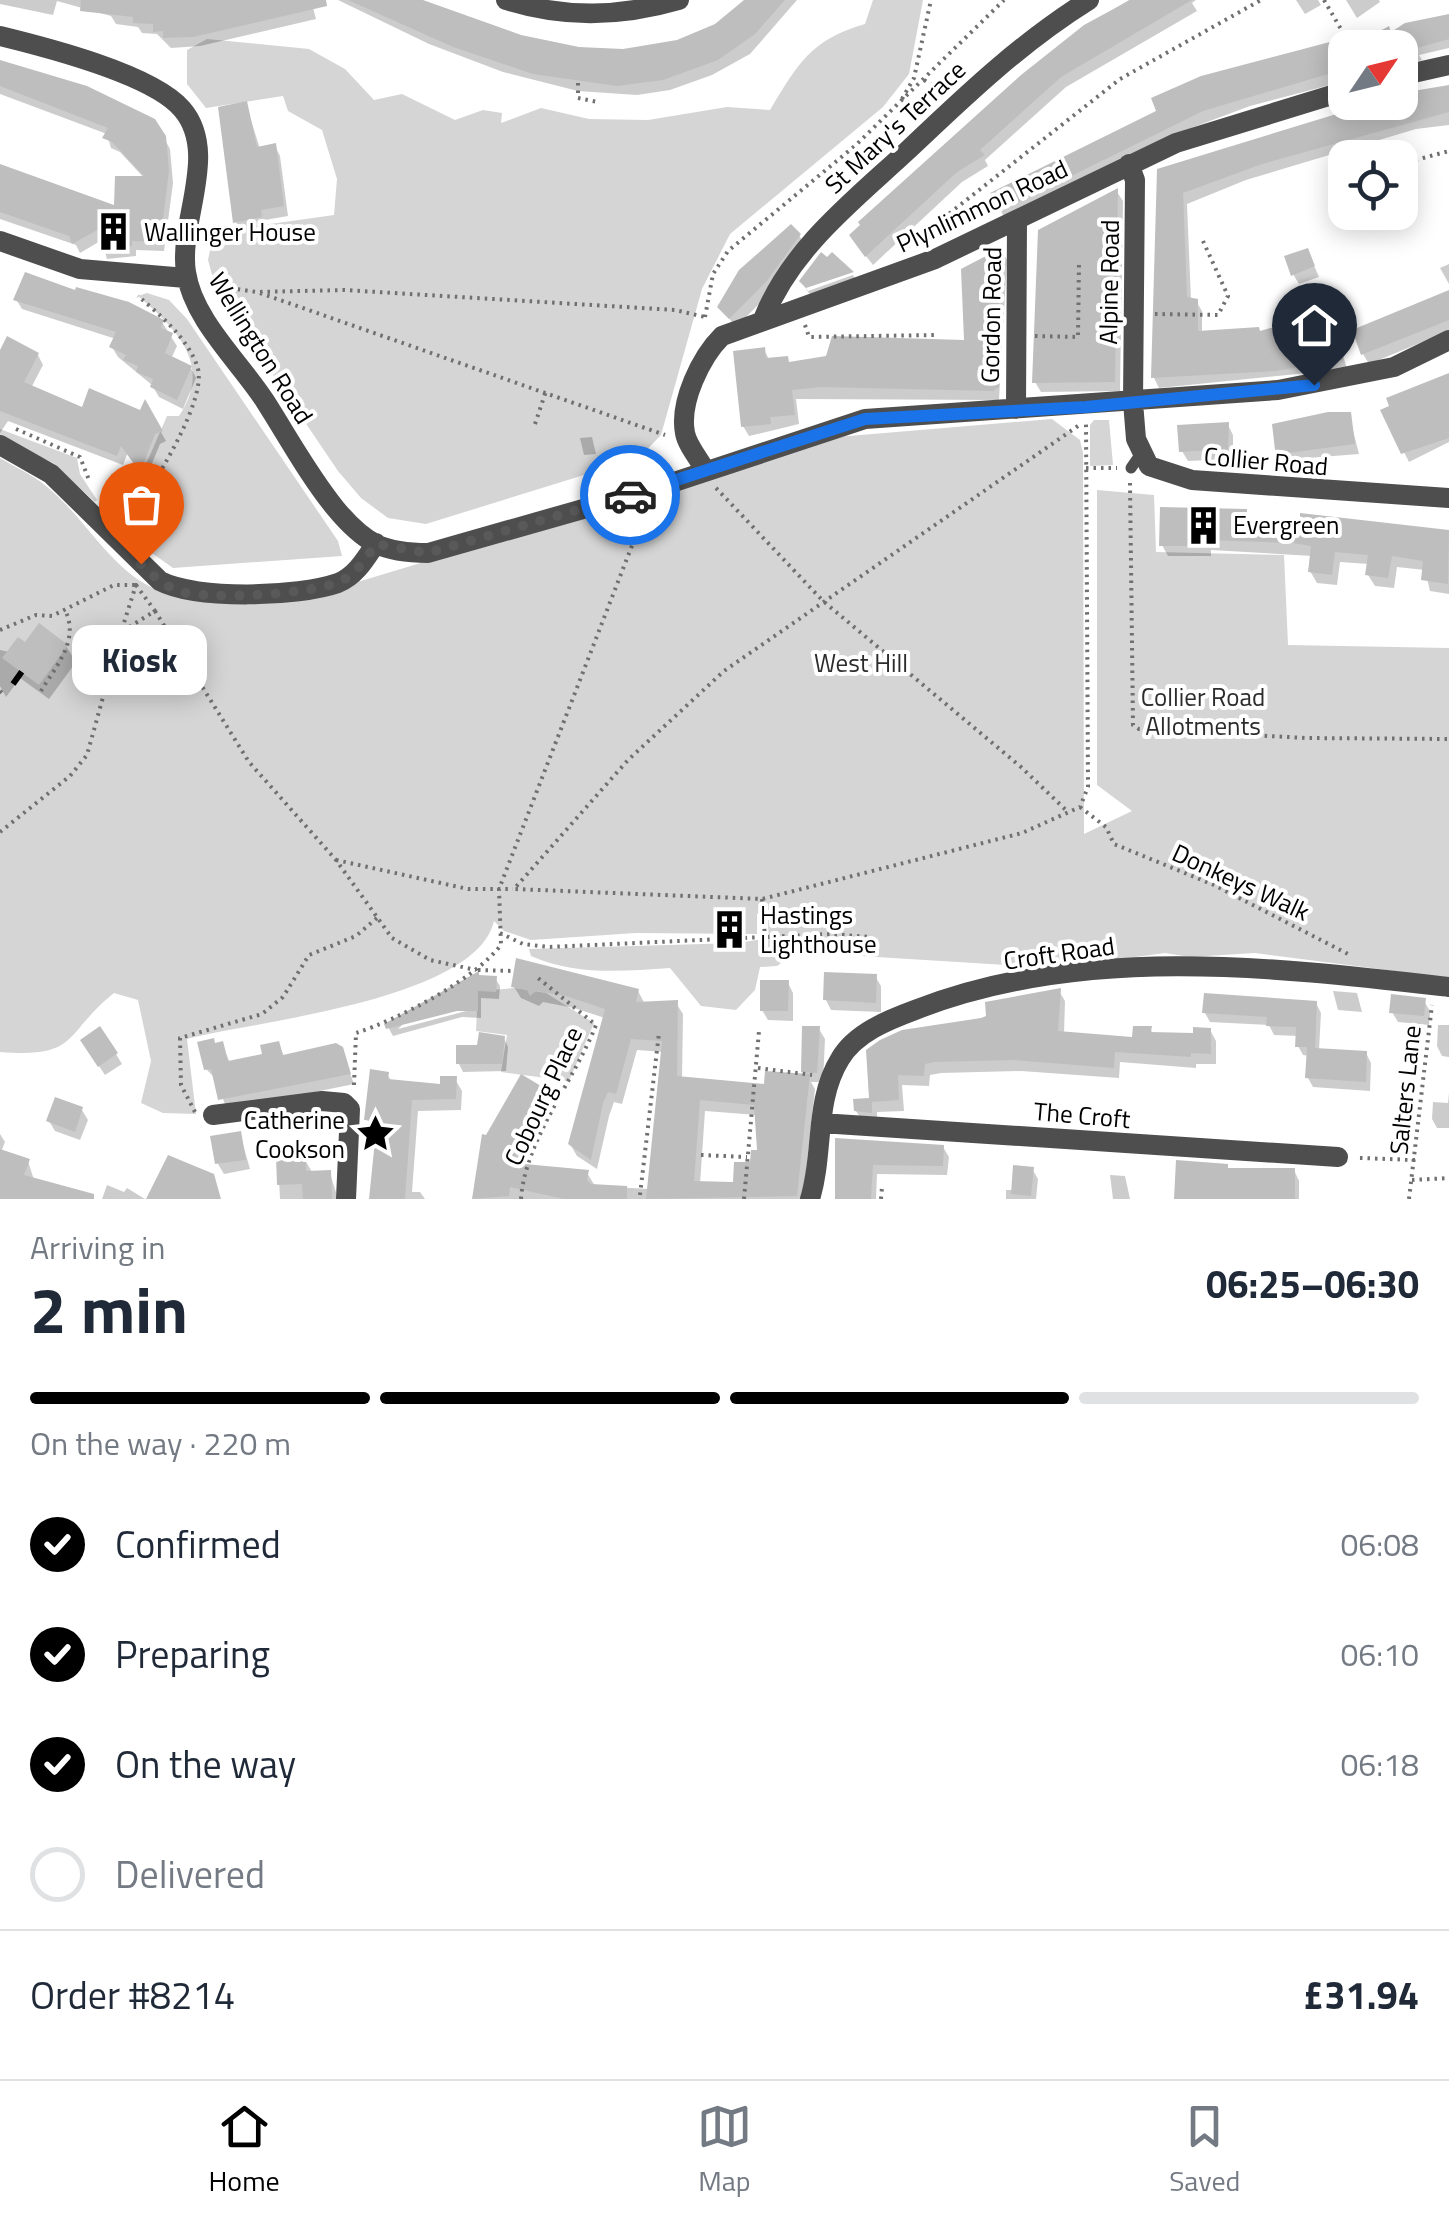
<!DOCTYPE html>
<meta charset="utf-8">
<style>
:root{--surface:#fff;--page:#f2f2f3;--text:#1f2937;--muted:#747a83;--line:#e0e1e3;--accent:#000}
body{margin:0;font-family:"Titillium Web",sans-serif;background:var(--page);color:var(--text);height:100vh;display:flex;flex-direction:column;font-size:38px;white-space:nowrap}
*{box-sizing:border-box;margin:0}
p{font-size:32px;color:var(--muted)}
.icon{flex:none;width:55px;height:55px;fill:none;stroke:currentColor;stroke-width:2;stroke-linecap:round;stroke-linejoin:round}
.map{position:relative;height:1199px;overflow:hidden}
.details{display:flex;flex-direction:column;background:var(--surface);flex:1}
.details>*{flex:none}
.needle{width:65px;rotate:55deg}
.buttons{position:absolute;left:1328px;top:30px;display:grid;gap:20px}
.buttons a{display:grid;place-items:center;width:90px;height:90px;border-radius:20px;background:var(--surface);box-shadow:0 5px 25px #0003;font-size:50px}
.pin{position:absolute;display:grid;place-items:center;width:85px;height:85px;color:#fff;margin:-102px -42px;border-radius:50% 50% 50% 0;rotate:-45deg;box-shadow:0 0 10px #0007}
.pin .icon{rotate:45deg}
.courier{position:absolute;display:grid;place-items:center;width:100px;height:100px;margin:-50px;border:8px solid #1a73e8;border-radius:50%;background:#fff;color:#222;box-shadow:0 2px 12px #0007}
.bubble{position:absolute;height:70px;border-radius:20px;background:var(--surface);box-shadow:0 5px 25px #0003;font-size:32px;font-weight:700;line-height:70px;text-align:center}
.summary em{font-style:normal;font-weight:700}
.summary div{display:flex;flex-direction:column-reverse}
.summary{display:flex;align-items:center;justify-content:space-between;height:170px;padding:0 30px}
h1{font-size:65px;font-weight:700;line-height:75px}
.bar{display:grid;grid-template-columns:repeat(4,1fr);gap:15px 10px;align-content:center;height:120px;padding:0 30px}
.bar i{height:12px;border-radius:8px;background:var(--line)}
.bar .active{background:var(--accent)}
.bar p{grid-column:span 4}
.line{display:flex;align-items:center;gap:25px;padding:0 30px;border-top:2px solid var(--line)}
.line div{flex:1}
ol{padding:0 30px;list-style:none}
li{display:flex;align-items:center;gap:30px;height:110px}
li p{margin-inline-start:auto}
li .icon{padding:10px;border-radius:50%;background:var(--accent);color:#fff;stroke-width:4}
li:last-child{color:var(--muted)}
li i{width:55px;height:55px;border:5px solid var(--line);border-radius:50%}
.tab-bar{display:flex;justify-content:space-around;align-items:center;height:140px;border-top:2px solid var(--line);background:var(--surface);font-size:28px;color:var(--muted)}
.tab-bar a{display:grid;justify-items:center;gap:5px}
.tab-bar .active{color:var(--accent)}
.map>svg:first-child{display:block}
.green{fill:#d5d5d5}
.shadow{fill:#0003;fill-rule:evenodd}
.building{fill:#bebebe;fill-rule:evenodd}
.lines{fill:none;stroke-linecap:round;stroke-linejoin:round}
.path{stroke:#707070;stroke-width:4;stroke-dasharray:2.5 5;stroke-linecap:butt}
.lane{stroke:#4e4e4e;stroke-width:11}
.street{stroke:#4e4e4e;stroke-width:20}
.rail{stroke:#000;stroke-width:6;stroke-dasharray:15 5 2.5 5;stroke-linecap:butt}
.done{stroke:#595959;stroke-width:10;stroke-dasharray:0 18}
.route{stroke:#1a73e8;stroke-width:12}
.labels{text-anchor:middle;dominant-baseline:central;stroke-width:8;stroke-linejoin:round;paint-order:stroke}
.street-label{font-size:25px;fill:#000;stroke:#fff}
.poi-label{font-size:25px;fill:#000;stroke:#fff;text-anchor:start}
.park-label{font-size:25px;fill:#2c2c2c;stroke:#fff}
</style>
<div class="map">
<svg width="1449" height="1199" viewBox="0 0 1449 1199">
<rect width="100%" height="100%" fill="#fff"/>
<!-- green -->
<path class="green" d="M873 0H923L909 74 883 107 730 234 702 289 661 435 639 458 426 524 388 518 361 498 338 471 217 292 208 260 214 232 334 215 337 179 322 130 288 111 283 96 206 108 187 84V50L207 39 309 49 345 69 374 100 402 94 455 120 483 110 502 113 501 123 541 108 589 119 648 120 727 107 770 110C797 65 811 39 865 24Z
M147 293 169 300 187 319 338 541 342 556 173 568 132 539 99 508 129 488 138 471 144 469 167 416H179C213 366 178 330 138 296Z
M1052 419 1080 440 1083 453 1084 834 1132 811 1097 785V490L1154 495 1156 552 1284 555 1288 645 1449 648V978L1255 953 1190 957 1165 953 1054 968 796 952 777 966 760 967 755 990 736 1010 701 1006 670 968C623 971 576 976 531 956L529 949 738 943 769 938 767 911 757 914V934L636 933 531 940 504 931 494 921C476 1000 256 1021 187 1039L196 1114 163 1113 141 1103 151 1061 138 1000 114 993C62 1035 80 1058 0 1052V458C15 467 33 475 46 486 94 525 115 584 180 597L351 584 837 437Z
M1094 420H1109L1113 465 1090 466V425Z
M0 429 77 458 80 474 97 500 95 502 53 463 0 438Z
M515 988 546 993 594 1023 569 1081 501 1072 507 1035 476 1031 478 991Z"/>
<!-- shadow -->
<path class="shadow" d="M0 0H311L316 19 200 46 171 48 157 34 142 33 138 27 116 24 111 16 57 1 53 15 0 4Z
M338 0H418L520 37 578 50 658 49 716 26 748 0H797L750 54 712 75 670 90 637 95 578 91 503 72 429 44Z
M1129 0H1196L1192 3 1197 11 1066 87 985 160 988 166 962 182 873 265 858 246 1085 27Z
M1296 0H1318L1321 5 1305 14Z
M1346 0H1379L1380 2 1357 18Z
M1449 16V48L1419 55 1422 60 1400 66V48H1345V81L1250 106 1183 131 1006 221 993 195 1159 112 1178 87 1361 35 1365 42Z
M0 63 164 138 170 149 173 183 164 251 136 250V256L107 259 102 240 80 253 76 245 0 219V167L116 208 145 179 120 152 111 148 107 134 0 94Z
M1449 87V125L1416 129 1246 180 1187 204 1191 300 1196 301 1202 311V334H1260L1296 342 1337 335 1347 369 1159 388 1154 378 1160 171Z
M246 104 260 149 275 146 280 156 288 216 265 220 266 227 241 232 236 222Z
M1117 192 1123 201 1120 391 1041 392 1035 382Z
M799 235 805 245 771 292 736 327 720 307Z
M1002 251 1007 260 999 400 796 399 799 424 749 436 743 426 764 350 770 361 790 364 967 342Z
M1312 261 1319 277 1299 284 1293 274Z
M1449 264V284L1440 268Z
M853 275 858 283 814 298 808 292 802 282 808 291Z
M1449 292V331L1369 364 1363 354Z
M16 299 162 322 177 346 171 359 191 368 196 378 183 409 159 397 152 385 118 357 112 347 116 339 22 309Z
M0 353 38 355 43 365 31 388 83 410 141 413 145 404 166 441 160 444 146 478 128 452 123 465 8 421 0 433Z
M1449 375V442L1409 462 1404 452Z
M1349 415 1359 454 1283 460 1277 449Z
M1228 425 1233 435V459L1188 461 1182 451Z
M592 437 596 454 584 455 580 438Z
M1245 511 1253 524H1302L1303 515 1449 533V594L1430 591 1425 570 1397 567 1394 588 1375 586 1368 575 1369 564 1340 562 1337 585 1317 583 1310 571 1312 556 1211 550V556H1168L1162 545Z
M26 646H66L76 662 49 699 20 678 6 697 0 686V650L9 652Z
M875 976 881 986V1012L831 1010 826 1000Z
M480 977 495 978 500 986 499 999 481 998V1018L462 1017 393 1036 387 1025ZM469 1005 470 1010 398 1029 405 1022Z
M788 983 793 993V1021L768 1020 762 1010Z
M514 987 638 991 645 1004 676 1003 683 1014 682 1079 766 1087 807 1077 804 1072 819 1029 825 1039 823 1082H811L815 1089 803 1199H474L484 1137 544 1090 551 1102 530 1139 522 1166 587 1173 595 1186 649 1189 664 1052 637 1050 622 1104 614 1102 609 1116 597 1169 577 1156 570 1144 605 1018 574 1008 543 1002 539 1006 521 998ZM705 1111 757 1115 760 1153 736 1185 700 1184Z
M1059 991 1065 1001 1064 1034 1135 1040 1150 1029 1154 1035H1195L1210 1030 1216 1041V1064H1196V1068L1120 1062 1119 1078 1021 1071 941 1073 930 1075 929 1086 902 1085 904 1111 877 1112V1123L863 1122 856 1111 872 1100 869 1051 988 1018Z
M1333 991 1357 993 1362 1012 1338 1010Z
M1424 1001 1430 1011 1429 1025 1398 1022 1392 1012Z
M1316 1003 1321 1013 1319 1050 1366 1053 1371 1063 1370 1091 1313 1087 1308 1078 1309 1056 1303 1055 1298 1046V1036L1274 1035 1269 1025 1210 1022 1205 1013Z
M1438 1025H1449V1057L1442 1056 1437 1046Z
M504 1038 508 1047 506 1071 463 1072 459 1064Z
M222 1044 230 1063 265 1056 278 1044 285 1058 341 1049 354 1084 227 1110 216 1079 206 1069Z
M89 1051 116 1054 122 1064 105 1075Z
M387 1074 392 1082 442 1087 455 1079 462 1091 461 1110 418 1111 412 1192H420L425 1199H374L378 1131 366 1119Z
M1449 1093V1128H1437L1432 1119 1433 1102 1448 1103Z
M82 1110 88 1120 80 1140 55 1131 49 1121Z
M0 1134 5 1142 1 1152 28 1161 34 1180 94 1199H0Z
M240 1134 250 1169 224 1174 218 1164Z
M837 1140 943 1147 949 1157 947 1175 877 1174 876 1199H837Z
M304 1158 313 1174 330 1173 338 1199H280L278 1159Z
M1227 1166 1229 1170H1294L1299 1181V1199H1177Z
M1032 1169 1038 1179 1036 1199H1006V1190H1014Z
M1110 1175 1125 1176 1130 1199H1113Z
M107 1185 124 1192 127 1188 145 1199H102Z"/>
<!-- building -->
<path class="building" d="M81 0H326L327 6 193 37 163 38V31L153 32V24L133 23V17L80 11Z
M348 0H423L521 35 579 47 623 49 677 40 715 24 744 0H785L755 34 718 60 663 80 617 86 533 74 453 47Z
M1130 0H1192L1061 77 980 150 985 155 957 172 865 257 849 235 860 225 858 222 1021 75 1084 25Z
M1449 14V39L1417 48H1349L1389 26 1391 32 1405 23Z
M1345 38V69L1203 111 998 212 990 193 1156 111 1151 98 1201 76Z
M0 60 87 86 155 119 166 136 169 171 160 242 132 241V246L99 250 101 228 72 244 69 236 0 212V164L114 205 115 176H144L112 142 102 138 108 128 0 86Z
M1449 85V112L1262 164 1183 193 1187 297 1198 299V331L1259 327 1260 331 1288 323 1297 339 1339 332 1343 360 1275 371 1151 378 1157 169 1343 112 1400 102V96L1413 91Z
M247 101 257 147 276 143 284 206 261 210 262 217 233 223 218 107Z
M1118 188 1115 382 1032 383 1038 230Z
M791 224 801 234 766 282 729 319 717 307 739 270Z
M1003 247 996 341H1000L999 387 993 391 820 387 792 390 795 415 770 417 771 424 741 427 733 351 765 347 766 358 788 356 789 362 826 356 832 336 964 340 961 269Z
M1308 248 1315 266 1291 276 1284 256Z
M821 252 827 257 832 252 854 272 806 288 799 281Z
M25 272 75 290 76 287 129 302 164 320 161 328 173 333 165 353 192 366 177 400 150 387 153 379 136 372 138 366 123 360 126 355 109 347 116 332 13 300Z
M1449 290V320L1361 355 1352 330Z
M7 336 39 353 24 382 82 407 89 388 140 410 145 399 163 431 155 434 140 472 121 446 117 456 0 411V350Z
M1449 373V438L1401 454 1380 410 1389 406 1386 398Z
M1328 412H1351L1355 444 1288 453 1275 450 1272 424Z
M1229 422 1228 449 1179 452 1177 425Z
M1160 507 1247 509V521H1300V513L1449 530 1448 584 1421 580 1423 561 1392 556 1388 578 1365 575 1368 555 1335 552 1332 575 1308 572 1311 546 1293 543 1206 540V546H1159Z
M39 623 68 645 39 685 2 658 18 637 25 642Z
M516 958 639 989 636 1002 678 1000 677 1076 764 1084 765 1071 810 1074 797 1196 646 1199 662 1041 631 1039 616 1094 608 1092 603 1103 591 1160 568 1144 605 1009 566 996 536 991 530 996 527 990 511 987ZM700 1100 754 1105 757 1150H751L750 1162H734L733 1182 694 1181Z
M479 971V975L497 976 496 992 478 991V1011H457L386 1029 384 1024Z
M824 972 877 974 876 1003 823 1000Z
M760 980H789L788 1011H760Z
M1061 988 1058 1031 1132 1037 1133 1026H1152L1151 1032 1193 1033V1027L1211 1028V1054L1191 1053V1057L1115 1052 1114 1068 1014 1060 934 1062 925 1064 924 1076 898 1075 899 1100 872 1102V1113L854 1111 853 1099 869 1098 866 1050 880 1040 902 1030 981 1018 986 1016 985 1002Z
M1204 993 1317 1001 1315 1048 1367 1051 1366 1082 1305 1078 1307 1047H1295L1296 1027 1266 1026 1267 1017 1202 1013Z
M1391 994 1426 998 1424 1016 1389 1013Z
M100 1026 118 1053 98 1067 80 1040Z
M802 1026H820L817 1073 801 1072Z
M479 1032 505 1036 502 1064H456V1045H477Z
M214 1038 215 1043 223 1041 228 1061 262 1054 260 1045 279 1041 283 1055 336 1043 343 1047 351 1074 218 1100 211 1069 204 1070 197 1042Z
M370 1069 389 1072 388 1079 440 1084V1076H457L456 1099 412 1100 405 1199H369L377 1121 364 1120Z
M521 1074 546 1089 524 1127 514 1163 589 1170 587 1180 591 1184 627 1186V1199H564L510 1187 509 1196 472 1199 482 1134 486 1135Z
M55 1097 83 1107 75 1132 46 1121Z
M241 1131 246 1160 215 1164 210 1136Z
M835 1138 944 1145 943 1166 873 1165 871 1199H835Z
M0 1149 30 1159 24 1175 94 1194V1199H0Z
M168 1155 214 1174 221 1199H146Z
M276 1156H306V1171L331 1170 332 1199H303L302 1184 277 1185Z
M1176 1160 1228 1164V1168H1295V1199H1174Z
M1013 1165 1034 1167 1031 1196 1011 1194Z"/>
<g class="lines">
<!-- path -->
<path class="path" d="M1324 0 1352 48
M924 80 941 91
M578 83V98L598 102
M902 99 914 78 931 0
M1401 164 1449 151
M908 246 1120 79 1261 0
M208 285 257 292 344 290 675 310 705 317
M260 293 665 435
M1155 314 1218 315 1228 296 1203 241
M705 317 713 274 728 251 856 145 1004 0
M805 325 809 337 936 335
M1035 336 1078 337 1079 262
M535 424 546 391
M1078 426 724 671 628 760 514 889 762 899 1022 833 1080 807 1088 787 1086 423
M16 429 80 457 89 480
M1086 468H1117
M1130 483 1133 725 1139 729 1306 738 1449 739
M716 488 823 601 1021 767 1068 812
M137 529 148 508V492C164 466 205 399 198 369 190 340 159 314 138 296
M136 585 155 611 121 632Z
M155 611 249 762 336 860 392 938 430 960 476 970
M0 630 36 615 52 616 114 585H135
M0 691 4 695
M41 691C56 666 80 640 65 610
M1080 807 1106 827 1114 844 1214 885 1348 954
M0 832 70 776 87 755 121 632
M336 860 468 889H513
M762 899 765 937
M500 933 523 944 549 947 830 934 870 937
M478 970 514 971
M758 1068 812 1075
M354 1085 356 1033C399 1019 474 980 501 945L499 889 645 512
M195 1112 181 1085 180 1038 262 1014 283 997 309 955 356 936 377 918
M701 1155 747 1157
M1360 1158 1415 1160
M1412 1180 1449 1178
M640 1195 659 1033
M521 1199C525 1140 574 1081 596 1025L538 978
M744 1199 759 1031
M881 1199 882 1187
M1409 1199 1432 1005"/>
<!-- lane -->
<path class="lane" d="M1131 468 1140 455"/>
<!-- street -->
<path class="street" d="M506 0C565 19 621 17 679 0
M0 36C45 47 152 74 182 109 220 153 178 222 186 272 193 320 240 362 265 401 288 437 309 476 336 509 346 521 362 537 376 544 391 551 411 553 428 553L650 490 865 419 1278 390 1394 367 1449 340
M1400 76 1449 65
M1129 164 1135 180 1133 402 1136 439 1149 466 1192 480 1449 498
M0 241 80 269 186 278
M764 317C792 248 853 201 907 151 965 96 1020 43 1089 0
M1016 409 1017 222
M0 445 51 474 160 581C197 600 298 597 338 583 356 576 366 558 376 543
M705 470C699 459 687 445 685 433 679 402 701 357 722 336L935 259 1176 143 1345 91
M213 1115 322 1101 344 1103 350 1109 346 1199
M821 1123 1338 1157
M810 1199C824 1154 814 1101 840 1059 855 1033 888 1020 915 1010 1083 944 1275 967 1449 987"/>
<!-- rail -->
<path class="rail" d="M13 684 23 670"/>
</g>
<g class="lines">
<!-- done -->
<path class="done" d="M141 564C152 575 163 585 178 591 208 601 309 594 339 582 356 575 366 558 376 544L428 553 630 495"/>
<!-- route -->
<path class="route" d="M630 495 865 419 1086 407 1314 385"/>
</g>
<!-- icons -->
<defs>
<symbol id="building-bare" viewBox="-9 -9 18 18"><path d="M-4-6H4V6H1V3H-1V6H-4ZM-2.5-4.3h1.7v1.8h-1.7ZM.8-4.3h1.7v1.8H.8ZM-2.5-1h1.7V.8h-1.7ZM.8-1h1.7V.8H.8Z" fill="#000" stroke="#fff" stroke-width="2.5" paint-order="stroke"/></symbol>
<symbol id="sight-bare" viewBox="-9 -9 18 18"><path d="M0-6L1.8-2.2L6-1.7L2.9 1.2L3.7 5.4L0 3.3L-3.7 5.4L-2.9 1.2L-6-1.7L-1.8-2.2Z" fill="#000" stroke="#fff" stroke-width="2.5" paint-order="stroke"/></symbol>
</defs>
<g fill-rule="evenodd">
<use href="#building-bare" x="86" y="204" width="55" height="55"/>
<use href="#building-bare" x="1176" y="498" width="55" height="55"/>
<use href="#building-bare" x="702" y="902" width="55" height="55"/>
<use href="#sight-bare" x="348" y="1106" width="55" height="55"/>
</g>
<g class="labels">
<!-- street labels -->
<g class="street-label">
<text transform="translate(895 127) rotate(-43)">St Mary's Terrace</text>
<text transform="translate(982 206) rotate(-25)">Plynlimmon Road</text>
<text transform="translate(1109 282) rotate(-89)">Alpine Road</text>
<text transform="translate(991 315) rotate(-89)">Gordon Road</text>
<text transform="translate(261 348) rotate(58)">Wellington Road</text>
<text transform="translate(1266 461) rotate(5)">Collier Road</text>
<text transform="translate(1241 882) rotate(25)">Donkeys Walk</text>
<text transform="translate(1059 953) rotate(-8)">Croft Road</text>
<text transform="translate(1405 1090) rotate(-84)">Salters Lane</text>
<text transform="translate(543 1096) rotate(-65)">Cobourg Place</text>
<text transform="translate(1082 1115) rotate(5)">The Croft</text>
</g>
<!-- poi labels -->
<g class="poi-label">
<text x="144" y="232">Wallinger House</text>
<text x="1233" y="525">Evergreen</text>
<text x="760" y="915">Hastings<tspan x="760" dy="29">Lighthouse</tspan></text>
<text x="345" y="1120" text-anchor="end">Catherine<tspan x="345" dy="29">Cookson</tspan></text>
</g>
<!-- park labels -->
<g class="park-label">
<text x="861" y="663">West Hill</text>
<text x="1203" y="697">Collier Road<tspan x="1203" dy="29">Allotments</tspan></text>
</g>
</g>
</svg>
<div class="buttons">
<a><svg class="needle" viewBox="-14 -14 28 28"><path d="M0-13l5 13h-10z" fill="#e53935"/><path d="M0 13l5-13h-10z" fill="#747a83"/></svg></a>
<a><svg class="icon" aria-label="locate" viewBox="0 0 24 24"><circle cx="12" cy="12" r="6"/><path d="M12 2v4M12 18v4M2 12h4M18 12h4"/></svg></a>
</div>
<div class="pin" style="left:141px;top:564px;background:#ea580c"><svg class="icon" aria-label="bag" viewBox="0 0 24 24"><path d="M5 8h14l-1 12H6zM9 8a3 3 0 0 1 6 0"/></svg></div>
<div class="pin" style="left:1314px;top:385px;background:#1f2937"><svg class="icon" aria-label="home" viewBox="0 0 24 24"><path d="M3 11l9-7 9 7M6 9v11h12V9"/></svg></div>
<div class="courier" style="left:630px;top:495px"><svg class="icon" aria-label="car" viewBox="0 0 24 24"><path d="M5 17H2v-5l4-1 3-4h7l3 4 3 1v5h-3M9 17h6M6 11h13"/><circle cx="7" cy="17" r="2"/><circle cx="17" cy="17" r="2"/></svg></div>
<div class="bubble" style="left:72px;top:625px;width:135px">Kiosk</div>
</div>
<section class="details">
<div class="summary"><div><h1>2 min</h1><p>Arriving in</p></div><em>06:25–06:30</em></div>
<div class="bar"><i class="active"></i><i class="active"></i><i class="active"></i><i></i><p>On the way · 220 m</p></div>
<ol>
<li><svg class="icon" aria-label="check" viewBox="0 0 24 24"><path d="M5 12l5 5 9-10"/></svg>Confirmed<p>06:08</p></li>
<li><svg class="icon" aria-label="check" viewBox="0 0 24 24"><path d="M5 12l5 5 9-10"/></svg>Preparing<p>06:10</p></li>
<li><svg class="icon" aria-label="check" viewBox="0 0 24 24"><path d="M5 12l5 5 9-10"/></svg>On the way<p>06:18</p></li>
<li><i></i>Delivered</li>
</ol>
<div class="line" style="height:130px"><div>Order #8214</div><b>£31.94</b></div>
</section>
<nav class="tab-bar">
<a class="active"><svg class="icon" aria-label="home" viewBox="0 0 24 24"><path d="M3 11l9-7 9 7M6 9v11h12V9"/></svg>Home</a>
<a><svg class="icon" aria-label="map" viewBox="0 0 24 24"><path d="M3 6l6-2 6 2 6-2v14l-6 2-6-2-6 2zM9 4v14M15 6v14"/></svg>Map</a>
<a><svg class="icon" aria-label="saved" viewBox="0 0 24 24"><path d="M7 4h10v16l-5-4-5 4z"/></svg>Saved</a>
</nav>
